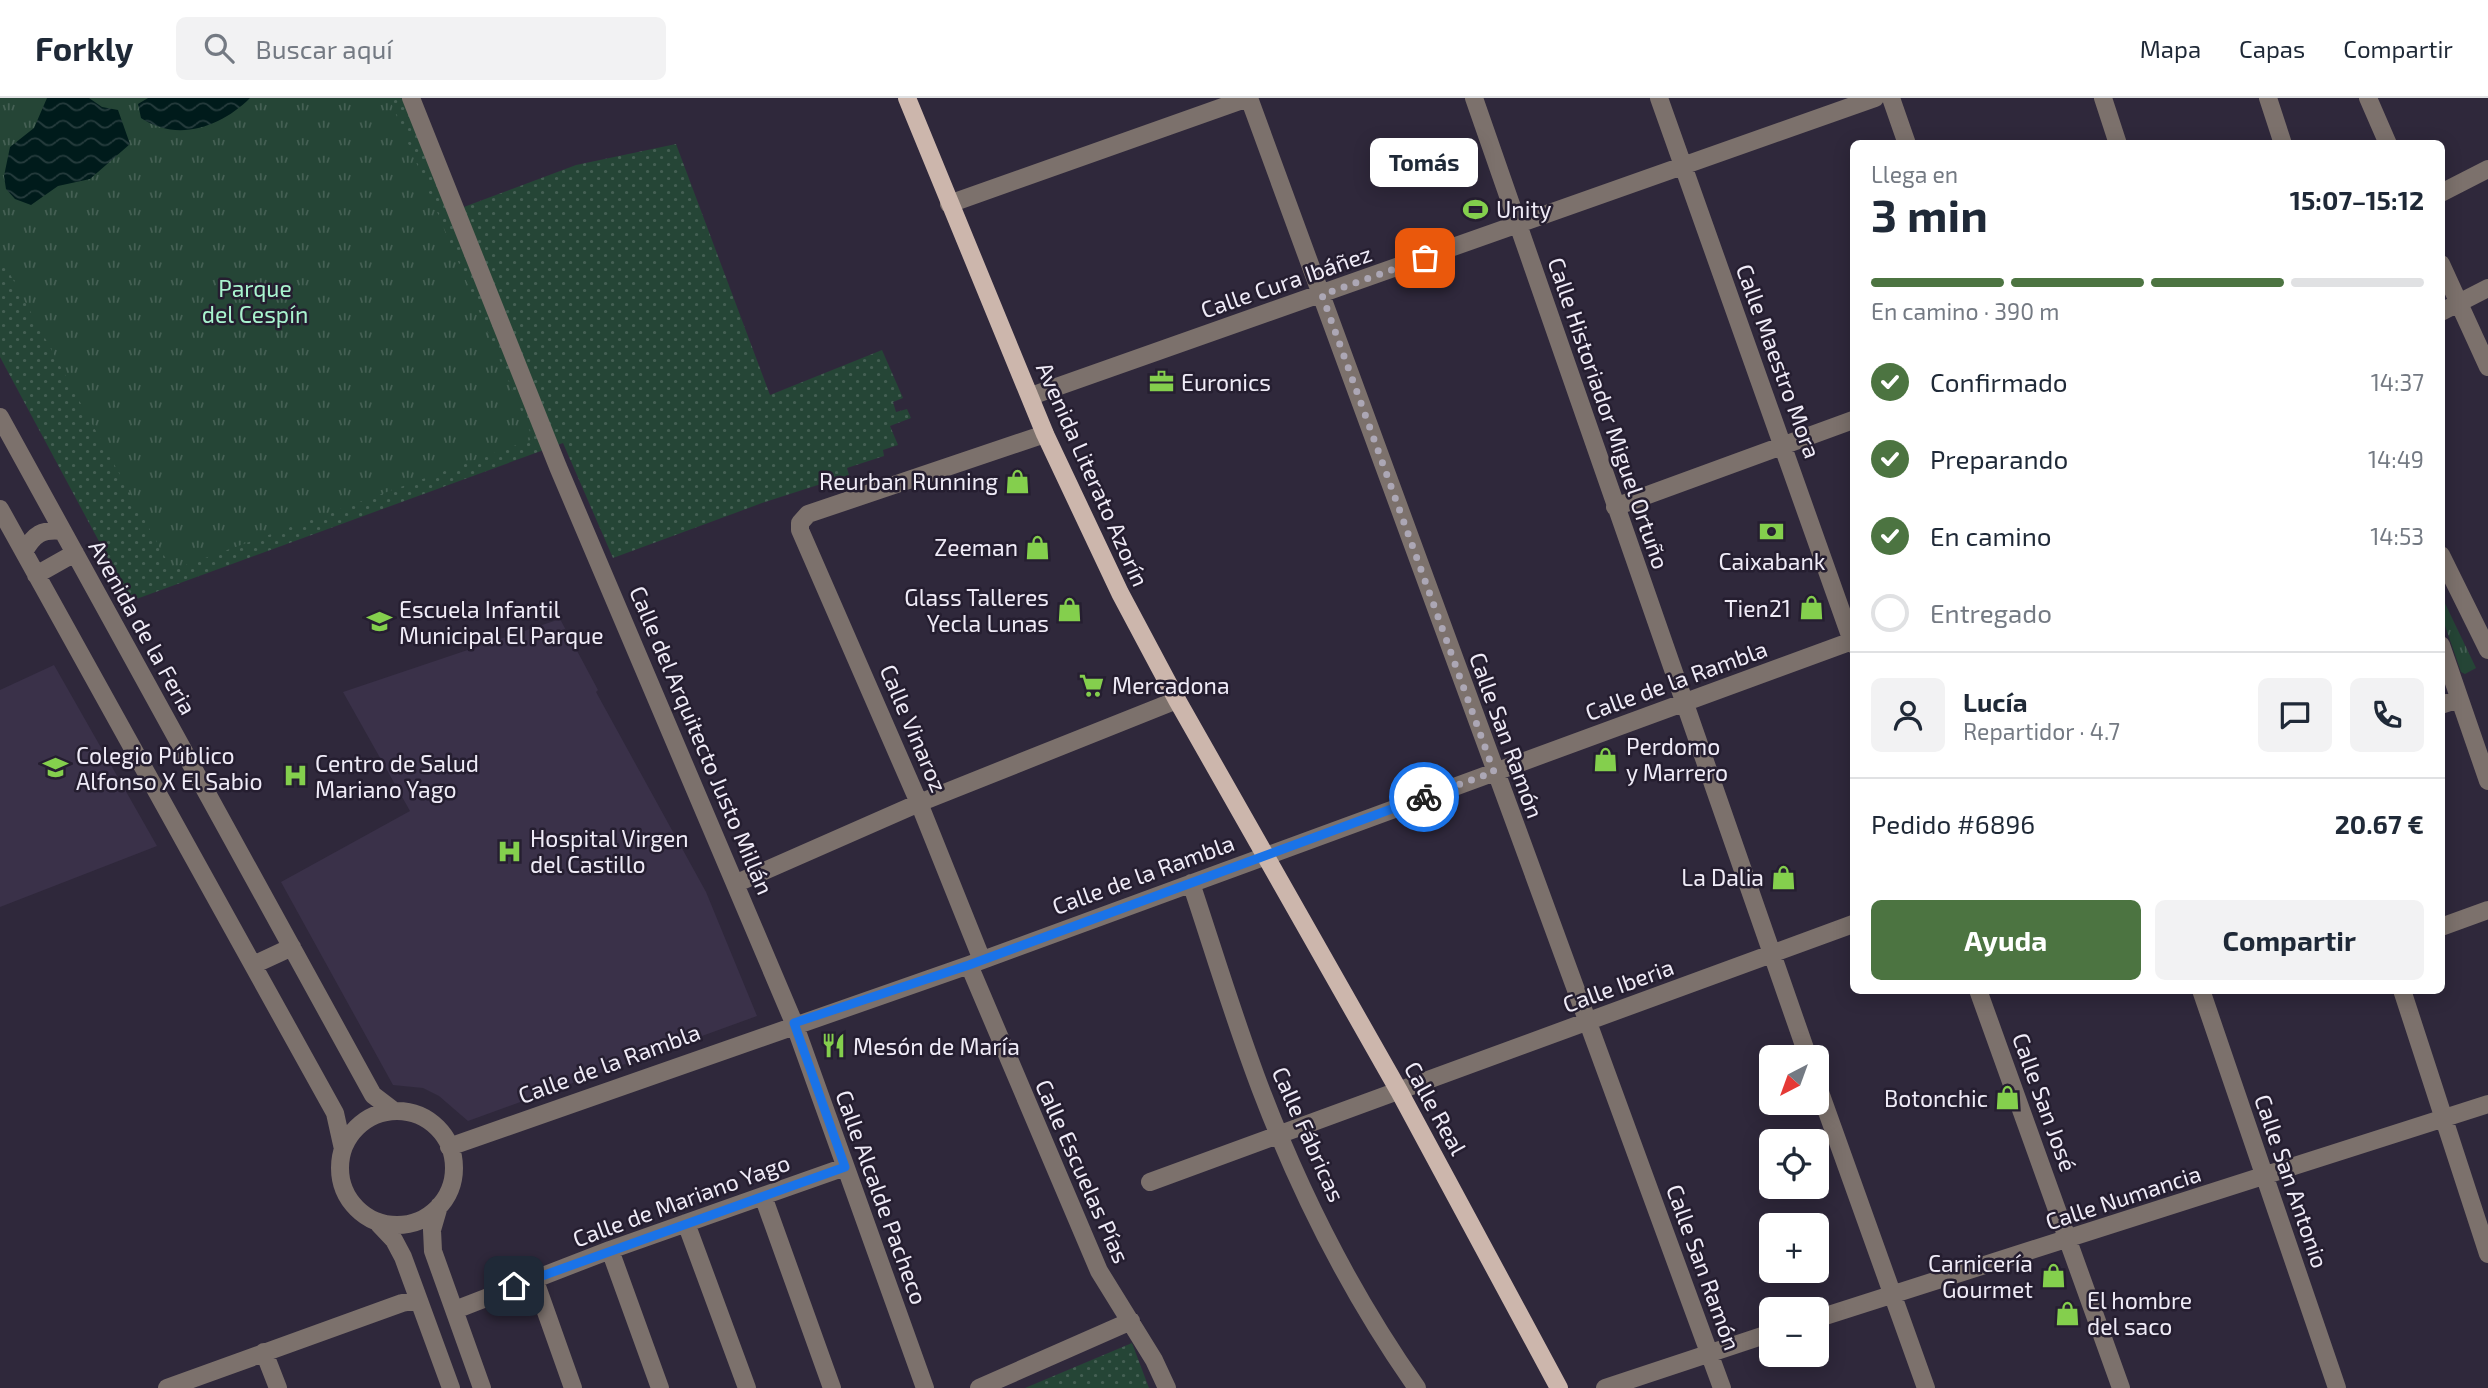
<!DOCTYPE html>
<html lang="es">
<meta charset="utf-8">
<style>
:root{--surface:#fff;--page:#f2f2f3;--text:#1f2937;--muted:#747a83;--line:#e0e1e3;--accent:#4c7441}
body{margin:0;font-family:"Exo 2",sans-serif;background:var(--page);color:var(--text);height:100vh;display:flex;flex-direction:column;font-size:26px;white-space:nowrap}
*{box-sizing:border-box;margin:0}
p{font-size:23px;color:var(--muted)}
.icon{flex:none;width:38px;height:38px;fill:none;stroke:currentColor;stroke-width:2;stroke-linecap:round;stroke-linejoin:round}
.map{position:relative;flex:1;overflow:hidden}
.panel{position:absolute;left:1850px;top:42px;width:595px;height:854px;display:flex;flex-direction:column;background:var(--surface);border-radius:10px;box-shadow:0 4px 18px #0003}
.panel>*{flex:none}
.needle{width:46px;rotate:221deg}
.tools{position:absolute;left:1759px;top:947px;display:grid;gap:14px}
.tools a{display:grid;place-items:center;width:70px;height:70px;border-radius:10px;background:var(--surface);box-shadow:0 4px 18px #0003;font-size:35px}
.pin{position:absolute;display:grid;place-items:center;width:60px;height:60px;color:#fff;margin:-30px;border-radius:14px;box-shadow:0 4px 10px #0006}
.courier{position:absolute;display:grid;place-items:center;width:70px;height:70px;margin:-35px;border:5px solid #1a73e8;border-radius:50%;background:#fff;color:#222;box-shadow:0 2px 9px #0007}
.bubble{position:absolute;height:49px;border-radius:10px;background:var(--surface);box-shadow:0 4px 18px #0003;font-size:23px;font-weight:700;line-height:49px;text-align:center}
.summary em{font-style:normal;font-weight:700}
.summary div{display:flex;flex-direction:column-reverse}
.summary{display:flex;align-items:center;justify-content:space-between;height:119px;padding:0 21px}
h1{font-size:46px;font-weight:700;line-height:52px}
.bar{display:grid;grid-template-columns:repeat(4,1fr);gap:10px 7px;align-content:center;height:84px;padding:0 21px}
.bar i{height:9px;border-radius:5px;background:var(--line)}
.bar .active{background:var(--accent)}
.bar p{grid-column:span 4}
.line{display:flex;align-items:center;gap:18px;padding:0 21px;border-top:2px solid var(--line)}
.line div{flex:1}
.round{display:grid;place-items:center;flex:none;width:74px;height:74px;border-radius:10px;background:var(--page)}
ol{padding:0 21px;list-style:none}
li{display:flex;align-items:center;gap:21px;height:77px}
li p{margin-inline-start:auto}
li .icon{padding:7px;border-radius:50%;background:var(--accent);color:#fff;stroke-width:4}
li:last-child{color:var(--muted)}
li i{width:38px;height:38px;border:4px solid var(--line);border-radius:50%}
.cta{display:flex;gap:14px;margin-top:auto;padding:14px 21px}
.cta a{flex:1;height:80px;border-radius:10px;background:var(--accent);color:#fff;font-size:28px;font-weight:700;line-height:80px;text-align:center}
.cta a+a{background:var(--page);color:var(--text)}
header{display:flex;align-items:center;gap:42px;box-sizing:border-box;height:98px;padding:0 35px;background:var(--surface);border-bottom:2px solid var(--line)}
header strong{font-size:33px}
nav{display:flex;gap:38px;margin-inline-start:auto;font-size:24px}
.search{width:490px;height:63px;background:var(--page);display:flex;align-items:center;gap:18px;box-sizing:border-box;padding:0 24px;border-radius:10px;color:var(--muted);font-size:26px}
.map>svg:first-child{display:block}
.built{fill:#3a3149}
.grass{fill:url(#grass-dots)}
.park{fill:url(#park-tufts)}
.water{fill:url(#water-waves)}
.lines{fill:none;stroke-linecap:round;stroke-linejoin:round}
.minor{stroke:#7c716c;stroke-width:18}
.major{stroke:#ccb6ac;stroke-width:18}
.done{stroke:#aca7b5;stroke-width:7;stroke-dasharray:0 12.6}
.route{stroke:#1a73e8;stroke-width:9}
.labels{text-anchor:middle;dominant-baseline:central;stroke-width:5;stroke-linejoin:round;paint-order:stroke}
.poi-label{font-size:23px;fill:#efebf7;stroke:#251e30;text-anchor:start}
.street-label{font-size:23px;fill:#efebf7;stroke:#251e30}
.park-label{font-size:23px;fill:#a8f3ce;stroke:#251e30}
</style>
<header>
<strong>Forkly</strong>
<div class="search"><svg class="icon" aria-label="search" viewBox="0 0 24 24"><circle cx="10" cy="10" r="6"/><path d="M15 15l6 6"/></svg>Buscar aquí</div>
<nav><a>Mapa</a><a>Capas</a><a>Compartir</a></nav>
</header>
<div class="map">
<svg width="2488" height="1290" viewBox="0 0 2488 1290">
<defs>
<pattern id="grass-dots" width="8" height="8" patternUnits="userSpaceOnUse" patternTransform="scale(1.75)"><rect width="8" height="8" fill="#254536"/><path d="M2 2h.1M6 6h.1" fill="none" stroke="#456054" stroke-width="1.8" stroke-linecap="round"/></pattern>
<pattern id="park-tufts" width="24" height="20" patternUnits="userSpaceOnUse" patternTransform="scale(1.75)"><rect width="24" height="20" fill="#254536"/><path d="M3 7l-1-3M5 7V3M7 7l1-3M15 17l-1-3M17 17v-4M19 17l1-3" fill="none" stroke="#456054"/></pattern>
<pattern id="water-waves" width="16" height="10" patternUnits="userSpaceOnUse" patternTransform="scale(1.75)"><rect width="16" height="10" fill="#001b1b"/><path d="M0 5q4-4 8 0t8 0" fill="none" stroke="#263c3d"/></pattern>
</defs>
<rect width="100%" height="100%" fill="#2f283b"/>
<!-- built -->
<path class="built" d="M560 521 598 592 596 594 706 794 757 918 468 1023 439 998 423 990 393 987 281 784 410 713 343 594Z
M54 567 157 748 0 809V592Z"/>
<!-- grass -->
<path class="grass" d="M0 0H403L453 113 576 67 676 46 770 297 882 252 903 300 893 304 896 314 907 311 911 320 890 328 898 347 883 352 884 358 847 370 849 377 765 404 613 460 563 345 131 503 0 259Z
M1132 1245 1149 1290H1025Z"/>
<!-- park -->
<path class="park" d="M0 0H389L533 341 172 472 0 158Z
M2441 497 2476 570 2465 576 2461 574 2441 516Z"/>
<!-- water -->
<path class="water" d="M47 0H89L102 9 118 12 130 46 90 81 58 88 31 107 15 101 6 91 4 78 10 49 34 30Z
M148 0H250C222 28 178 45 141 20L138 6Z"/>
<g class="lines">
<!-- minor -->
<path class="minor" d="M411 0 558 369 794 925 925 1290
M1249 0 1722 1290
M1474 0 1808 959
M1659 0 1853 546
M1891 0 1907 46
M2103 0 2118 46
M2268 0 2283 46
M2368 0 2388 46
M2441 95 2488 71
M949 106 1248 0
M2441 166 2488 269
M2441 214 2488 190
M1031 298 1875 0
M0 319 373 997 394 1013
M1615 409 1853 322
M0 411 335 1015 343 1051
M24 454C34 436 42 431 62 433
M2441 457 2488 552
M36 477 75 455
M2441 547 2488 683
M2441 607 2459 601
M737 785 919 705 1177 602
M1191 785C1214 854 1235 924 1261 992 1301 1097 1353 1199 1417 1290
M2441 829 2488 812
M982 862 919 705 800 432V425L808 416 1045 336
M253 867 292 849
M969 867 1099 1173 1154 1262 1167 1290
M1978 892 2121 1290
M2201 892 2337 1290
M2402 892 2488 1156
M1816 983 1926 1290
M340 1070a57 57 0 1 1 114 0a57 57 0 1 1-114 0Z
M449 1049 969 867 1852 543
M1150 1084 1853 826
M763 1098 832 1290
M439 1108 432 1132 433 1153 482 1290
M377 1124 394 1142 403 1159 451 1290
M686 1125 747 1290
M610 1152 660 1290
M534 1180 573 1290
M455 1212 610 1152 845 1069
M1816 1221 2488 1006
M264 1254 278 1290
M167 1290 402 1205 419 1202
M979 1290 1131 1223
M1605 1290 1771 1235"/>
<!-- major -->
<path class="major" d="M907 0 1045 336 1120 495 1177 602 1399 993 1559 1290"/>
</g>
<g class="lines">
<!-- done -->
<path class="done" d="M1424 699 1494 674 1322 197 1425 160"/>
<!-- route -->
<path class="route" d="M514 1188 845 1069 794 925 969 867 1424 699"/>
</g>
<!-- icons -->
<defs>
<symbol id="stadium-bare" viewBox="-9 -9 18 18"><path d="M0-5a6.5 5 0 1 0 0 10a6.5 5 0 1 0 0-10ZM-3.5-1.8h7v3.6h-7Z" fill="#84cf4d" stroke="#251e30" stroke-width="2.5" paint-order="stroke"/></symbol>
<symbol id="office-bare" viewBox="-9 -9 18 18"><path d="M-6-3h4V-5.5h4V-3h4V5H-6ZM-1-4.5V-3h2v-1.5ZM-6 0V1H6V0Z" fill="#84cf4d" stroke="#251e30" stroke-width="2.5" paint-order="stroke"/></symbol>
<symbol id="shop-bare" viewBox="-9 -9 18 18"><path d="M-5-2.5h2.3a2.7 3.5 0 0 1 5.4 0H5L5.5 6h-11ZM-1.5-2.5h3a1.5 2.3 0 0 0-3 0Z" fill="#84cf4d" stroke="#251e30" stroke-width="2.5" paint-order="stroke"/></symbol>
<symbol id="bank-bare" viewBox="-9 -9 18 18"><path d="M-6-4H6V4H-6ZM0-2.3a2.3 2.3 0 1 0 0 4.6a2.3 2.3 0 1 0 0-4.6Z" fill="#84cf4d" stroke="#251e30" stroke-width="2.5" paint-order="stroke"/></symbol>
<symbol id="school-bare" viewBox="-9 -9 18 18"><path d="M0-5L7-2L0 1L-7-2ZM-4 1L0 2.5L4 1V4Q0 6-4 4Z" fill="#84cf4d" stroke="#251e30" stroke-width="2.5" paint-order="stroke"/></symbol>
<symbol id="supermarket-bare" viewBox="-9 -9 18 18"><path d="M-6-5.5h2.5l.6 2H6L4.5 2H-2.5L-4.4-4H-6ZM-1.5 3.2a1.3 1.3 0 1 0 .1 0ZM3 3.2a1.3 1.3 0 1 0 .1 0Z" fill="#84cf4d" stroke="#251e30" stroke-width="2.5" paint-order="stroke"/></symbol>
<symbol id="hospital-bare" viewBox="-9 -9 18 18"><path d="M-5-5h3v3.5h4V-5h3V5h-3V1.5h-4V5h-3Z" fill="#84cf4d" stroke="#251e30" stroke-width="2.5" paint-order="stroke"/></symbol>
<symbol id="restaurant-bare" viewBox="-9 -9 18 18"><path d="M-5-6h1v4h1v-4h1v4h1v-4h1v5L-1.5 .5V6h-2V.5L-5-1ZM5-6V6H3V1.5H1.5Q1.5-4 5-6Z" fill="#84cf4d" stroke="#251e30" stroke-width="2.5" paint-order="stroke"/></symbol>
</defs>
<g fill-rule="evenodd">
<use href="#stadium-bare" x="1458" y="94" width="35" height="35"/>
<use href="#office-bare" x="1144" y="266" width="35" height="35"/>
<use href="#shop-bare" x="1000" y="366" width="35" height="35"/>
<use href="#bank-bare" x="1754" y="416" width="35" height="35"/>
<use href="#shop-bare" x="1020" y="432" width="35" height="35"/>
<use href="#shop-bare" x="1794" y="492" width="35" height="35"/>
<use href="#shop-bare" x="1052" y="494" width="35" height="35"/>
<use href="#school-bare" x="362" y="506" width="35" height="35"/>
<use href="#supermarket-bare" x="1074" y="570" width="35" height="35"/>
<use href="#shop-bare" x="1588" y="644" width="35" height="35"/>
<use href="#school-bare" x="38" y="652" width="35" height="35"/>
<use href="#hospital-bare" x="278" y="660" width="35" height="35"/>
<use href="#hospital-bare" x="492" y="736" width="35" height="35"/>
<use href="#shop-bare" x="1766" y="762" width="35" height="35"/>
<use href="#restaurant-bare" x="816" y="930" width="35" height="35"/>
<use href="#shop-bare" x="1990" y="982" width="35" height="35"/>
<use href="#shop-bare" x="2036" y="1160" width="35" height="35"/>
<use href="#shop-bare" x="2050" y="1198" width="35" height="35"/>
</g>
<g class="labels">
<!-- poi labels -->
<g class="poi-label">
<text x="1496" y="111">Unity</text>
<text x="1181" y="284">Euronics</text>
<text x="998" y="383" text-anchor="end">Reurban Running</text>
<text x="1018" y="449" text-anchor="end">Zeeman</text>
<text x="1772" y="463" text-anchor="middle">Caixabank</text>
<text x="1049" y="499" text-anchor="end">Glass Talleres<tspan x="1049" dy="26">Yecla Lunas</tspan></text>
<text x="1791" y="510" text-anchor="end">Tien21</text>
<text x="399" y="511">Escuela Infantil<tspan x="399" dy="26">Municipal El Parque</tspan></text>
<text x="1112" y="587">Mercadona</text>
<text x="1626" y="648">Perdomo<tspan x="1626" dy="26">y Marrero</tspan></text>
<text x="76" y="657">Colegio Público<tspan x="76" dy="26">Alfonso X El Sabio</tspan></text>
<text x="315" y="665">Centro de Salud<tspan x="315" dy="26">Mariano Yago</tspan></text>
<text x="530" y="740">Hospital Virgen<tspan x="530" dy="26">del Castillo</tspan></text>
<text x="1764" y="779" text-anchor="end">La Dalia</text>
<text x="853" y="948">Mesón de María</text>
<text x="1988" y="1000" text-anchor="end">Botonchic</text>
<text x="2033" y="1165" text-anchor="end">Carnicería<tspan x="2033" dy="26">Gourmet</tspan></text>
<text x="2087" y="1202">El hombre<tspan x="2087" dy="26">del saco</tspan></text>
</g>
<!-- street labels -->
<g class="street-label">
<text transform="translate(1286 183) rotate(-19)">Calle Cura Ibáñez</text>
<text transform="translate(1779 263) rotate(70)">Calle Maestro Mora</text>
<text transform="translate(1609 315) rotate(71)">Calle Historiador Miguel Ortuño</text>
<text transform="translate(1093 376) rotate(66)">Avenida Literato Azorín</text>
<text transform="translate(143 529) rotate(61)">Avenida de la Feria</text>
<text transform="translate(1676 582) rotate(-20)">Calle de la Rambla</text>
<text transform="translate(914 630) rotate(67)">Calle Vinaroz</text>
<text transform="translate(1507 637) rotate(70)">Calle San Ramón</text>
<text transform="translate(702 642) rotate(67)">Calle del Arquitecto Justo Millán</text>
<text transform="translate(1143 776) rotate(-20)">Calle de la Rambla</text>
<text transform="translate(1618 887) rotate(-20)">Calle Iberia</text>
<text transform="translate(609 965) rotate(-20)">Calle de la Rambla</text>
<text transform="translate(2045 1004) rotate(70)">Calle San José</text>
<text transform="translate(1436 1010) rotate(61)">Calle Real</text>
<text transform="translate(1309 1036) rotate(66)">Calle Fábricas</text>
<text transform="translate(1083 1073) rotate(66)">Calle Escuelas Pías</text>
<text transform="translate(2292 1083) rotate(71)">Calle San Antonio</text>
<text transform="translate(882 1099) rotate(70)">Calle Alcalde Pacheco</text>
<text transform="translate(2123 1099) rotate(-18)">Calle Numancia</text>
<text transform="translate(681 1102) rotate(-20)">Calle de Mariano Yago</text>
<text transform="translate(1704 1169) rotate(70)">Calle San Ramón</text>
</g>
<!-- park labels -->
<g class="park-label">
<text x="255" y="190">Parque<tspan x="255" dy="26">del Cespín</tspan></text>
</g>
</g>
</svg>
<div class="tools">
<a><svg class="needle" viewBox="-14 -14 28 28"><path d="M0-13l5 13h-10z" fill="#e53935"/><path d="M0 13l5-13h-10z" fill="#747a83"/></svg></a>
<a><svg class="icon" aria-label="locate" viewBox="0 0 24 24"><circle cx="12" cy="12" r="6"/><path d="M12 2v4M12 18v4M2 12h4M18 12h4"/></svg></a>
<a>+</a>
<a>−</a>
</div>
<div class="pin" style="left:1425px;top:160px;background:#ea580c"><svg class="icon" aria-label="bag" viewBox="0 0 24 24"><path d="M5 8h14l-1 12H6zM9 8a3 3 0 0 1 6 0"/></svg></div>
<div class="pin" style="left:514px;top:1188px;background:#1f2937"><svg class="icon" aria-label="home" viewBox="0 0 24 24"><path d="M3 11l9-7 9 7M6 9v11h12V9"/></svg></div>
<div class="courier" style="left:1424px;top:699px"><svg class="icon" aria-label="bike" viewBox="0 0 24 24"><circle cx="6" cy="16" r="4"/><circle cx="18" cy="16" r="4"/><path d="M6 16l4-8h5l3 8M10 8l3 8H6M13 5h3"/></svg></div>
<div class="bubble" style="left:1370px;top:40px;width:108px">Tomás</div>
<section class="panel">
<div class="summary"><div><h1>3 min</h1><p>Llega en</p></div><em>15:07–15:12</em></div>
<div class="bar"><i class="active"></i><i class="active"></i><i class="active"></i><i></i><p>En camino · 390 m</p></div>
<ol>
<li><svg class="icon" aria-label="check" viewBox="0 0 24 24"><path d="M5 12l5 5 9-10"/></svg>Confirmado<p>14:37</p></li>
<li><svg class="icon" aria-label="check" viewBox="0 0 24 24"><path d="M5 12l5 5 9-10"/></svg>Preparando<p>14:49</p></li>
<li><svg class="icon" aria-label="check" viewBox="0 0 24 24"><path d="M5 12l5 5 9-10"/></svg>En camino<p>14:53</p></li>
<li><i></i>Entregado</li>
</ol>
<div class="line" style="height:126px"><a class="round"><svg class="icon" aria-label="person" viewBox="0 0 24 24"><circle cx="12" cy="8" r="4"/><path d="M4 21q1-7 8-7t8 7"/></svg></a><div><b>Lucía</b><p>Repartidor · 4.7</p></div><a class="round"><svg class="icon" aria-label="chat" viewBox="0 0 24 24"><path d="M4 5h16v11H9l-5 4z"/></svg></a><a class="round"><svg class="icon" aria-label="phone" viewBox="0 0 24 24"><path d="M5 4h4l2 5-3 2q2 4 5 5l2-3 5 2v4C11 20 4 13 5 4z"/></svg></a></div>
<div class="line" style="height:91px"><div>Pedido #6896</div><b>20.67 €</b></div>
<div class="cta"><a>Ayuda</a><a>Compartir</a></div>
</section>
</div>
